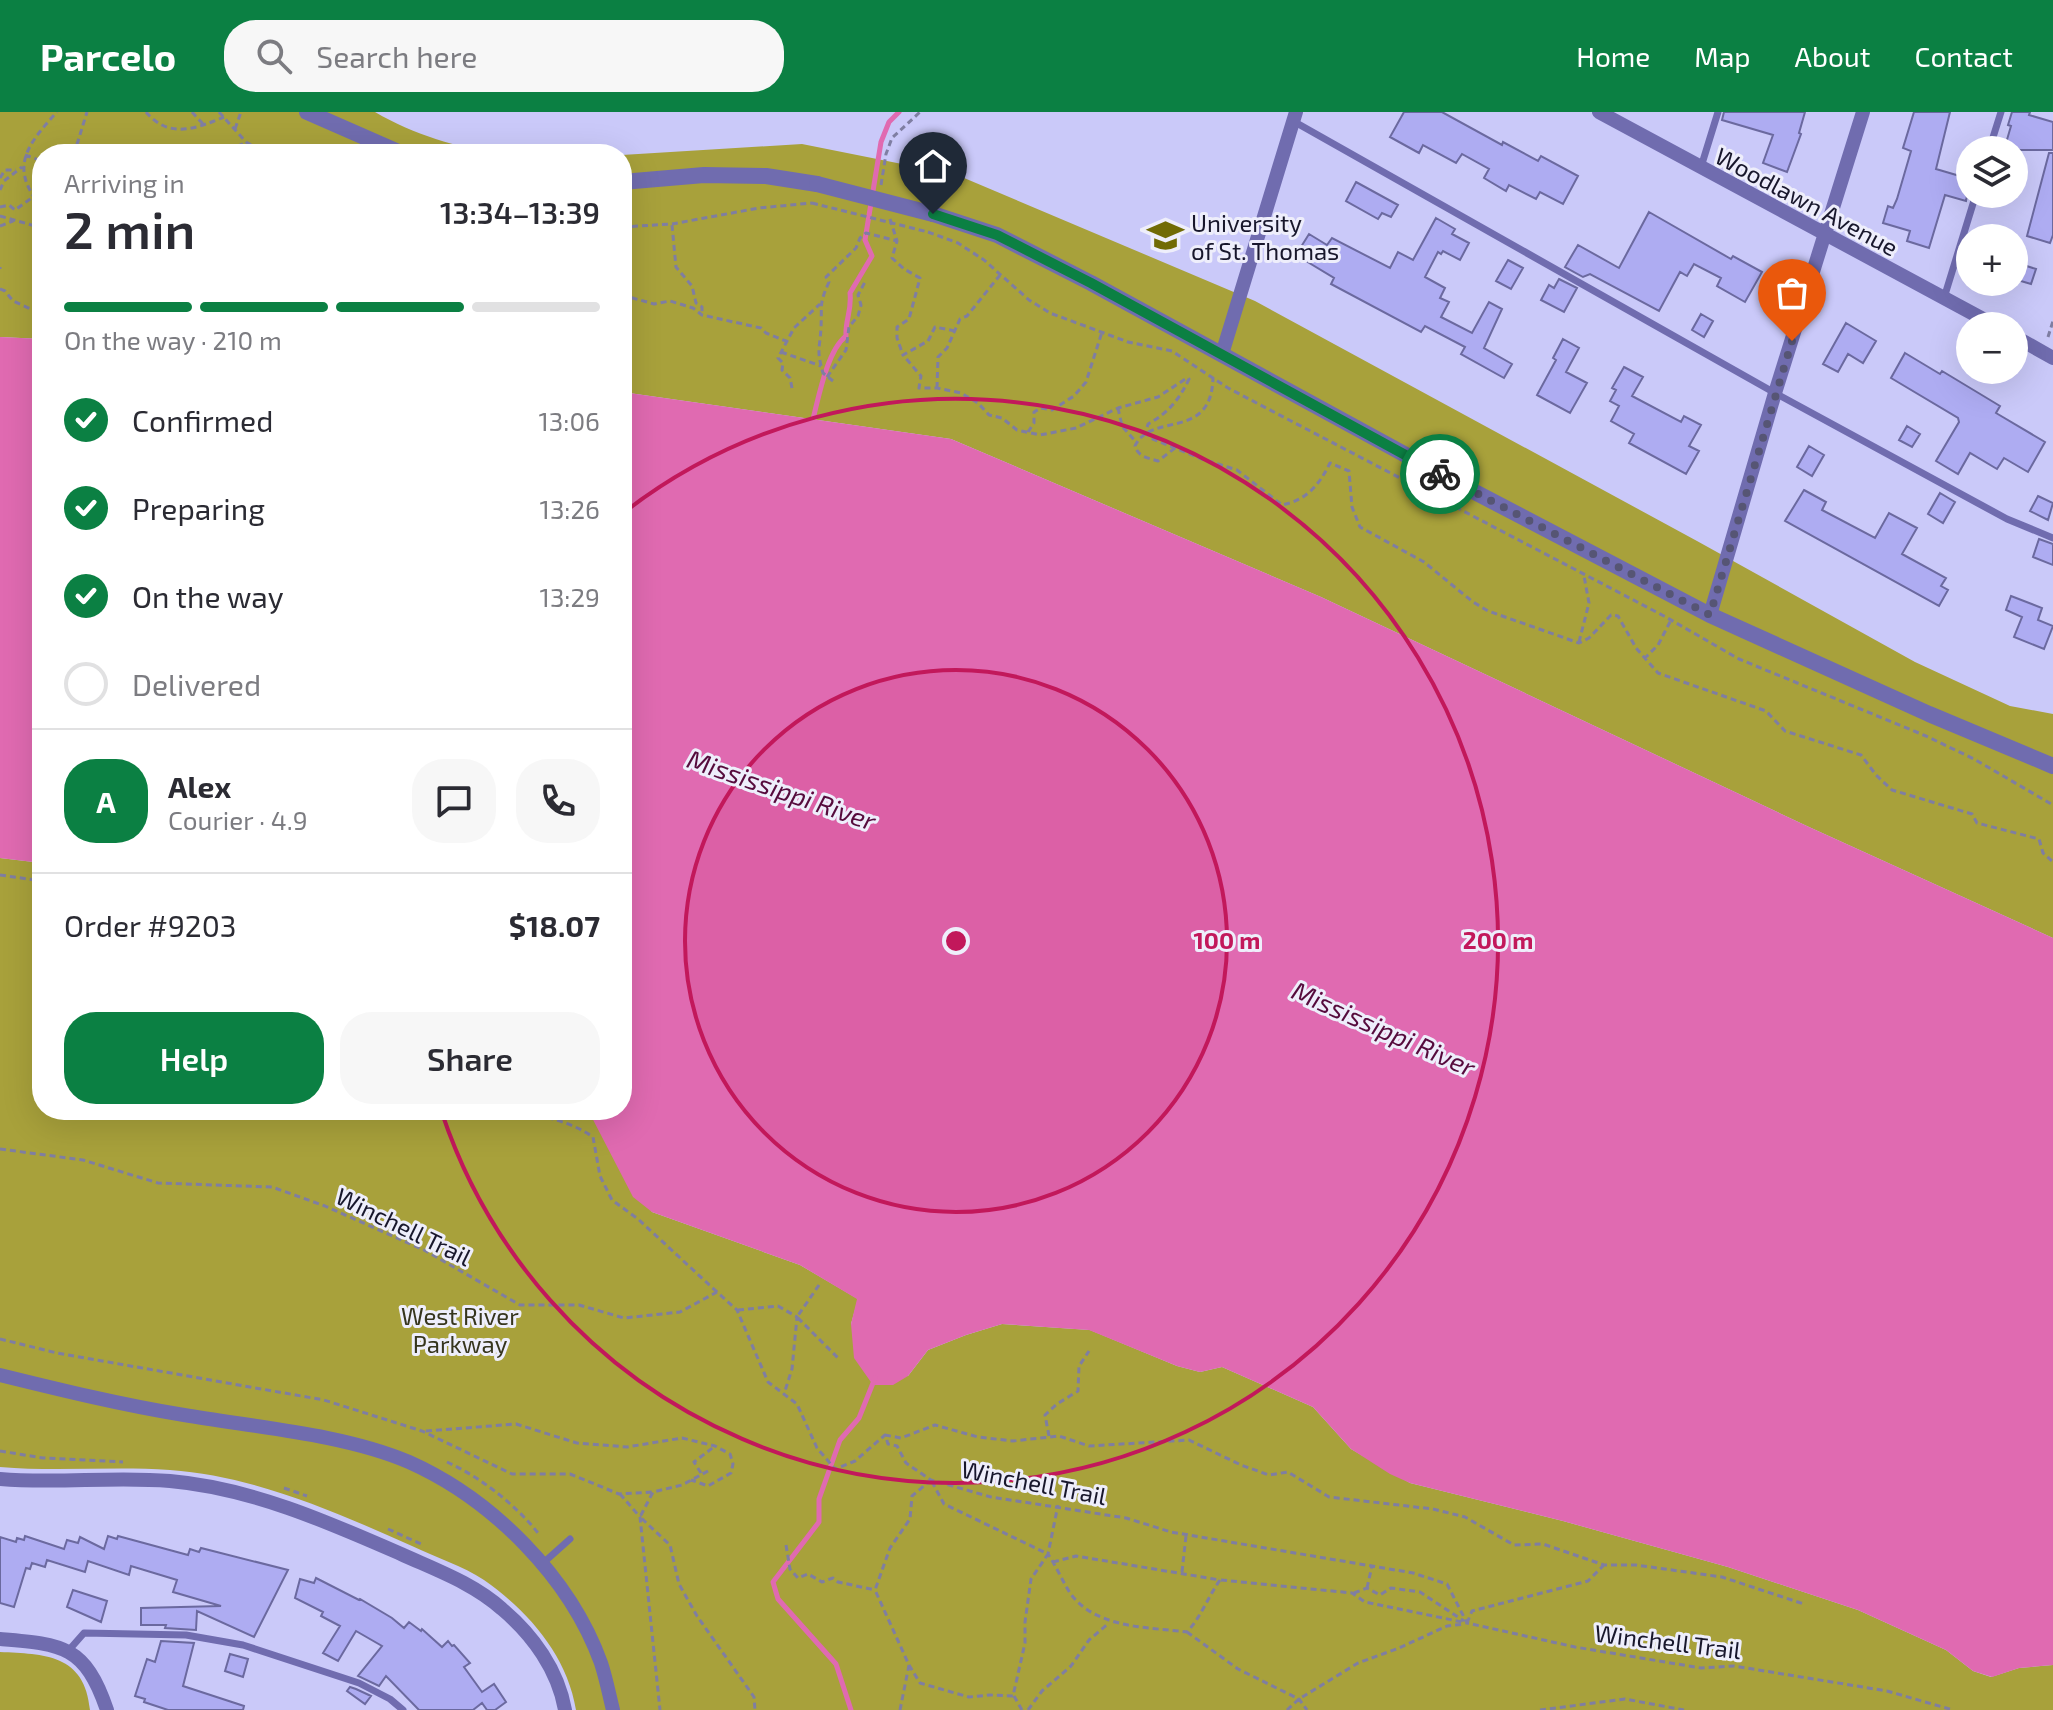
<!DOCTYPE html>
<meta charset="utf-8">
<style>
:root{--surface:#fff;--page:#f7f7f7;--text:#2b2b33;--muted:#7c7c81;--line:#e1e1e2;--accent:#0b8043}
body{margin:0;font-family:"Exo 2",sans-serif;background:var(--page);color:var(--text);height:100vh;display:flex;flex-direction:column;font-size:30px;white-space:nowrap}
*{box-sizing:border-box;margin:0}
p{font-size:26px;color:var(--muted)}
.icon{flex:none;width:44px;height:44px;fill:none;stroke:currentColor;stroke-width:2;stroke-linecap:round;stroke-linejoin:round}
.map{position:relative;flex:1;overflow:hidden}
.drawer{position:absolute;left:32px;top:32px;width:600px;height:976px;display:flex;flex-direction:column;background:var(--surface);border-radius:32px;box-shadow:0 8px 32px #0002}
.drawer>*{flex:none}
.fabs{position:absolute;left:1956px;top:24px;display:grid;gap:16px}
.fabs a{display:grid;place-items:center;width:72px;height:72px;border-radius:50%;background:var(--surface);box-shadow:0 8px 32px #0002;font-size:40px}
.pin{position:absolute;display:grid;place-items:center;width:68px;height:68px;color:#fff;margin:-82px -34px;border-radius:50% 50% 50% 0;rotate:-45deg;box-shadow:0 0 8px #0007}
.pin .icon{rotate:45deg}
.courier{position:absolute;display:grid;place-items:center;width:80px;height:80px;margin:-40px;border:6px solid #0b8043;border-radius:50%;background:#fff;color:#222;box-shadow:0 2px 10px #0007}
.headline em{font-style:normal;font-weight:600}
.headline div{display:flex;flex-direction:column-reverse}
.headline{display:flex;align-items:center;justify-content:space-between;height:136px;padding:0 32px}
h1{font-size:52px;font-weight:600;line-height:60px}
.bar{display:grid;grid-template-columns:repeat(4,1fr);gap:12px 8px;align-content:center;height:96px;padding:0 32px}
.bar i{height:10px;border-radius:6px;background:var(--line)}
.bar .on{background:var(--accent)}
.bar p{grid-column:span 4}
.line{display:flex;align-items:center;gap:20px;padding:0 32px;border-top:2px solid var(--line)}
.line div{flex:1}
.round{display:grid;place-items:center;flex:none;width:84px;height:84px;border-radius:32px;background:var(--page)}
ol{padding:0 32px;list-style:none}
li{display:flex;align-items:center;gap:24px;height:88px}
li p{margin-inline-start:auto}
li .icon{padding:8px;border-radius:50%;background:var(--accent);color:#fff;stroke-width:4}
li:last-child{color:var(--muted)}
li i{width:44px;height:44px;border:4px solid var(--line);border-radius:50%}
.primary-button{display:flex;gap:16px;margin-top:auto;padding:16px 32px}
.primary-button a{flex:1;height:92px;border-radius:32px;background:var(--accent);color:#fff;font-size:32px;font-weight:600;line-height:92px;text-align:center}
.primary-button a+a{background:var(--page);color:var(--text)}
header{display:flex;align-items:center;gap:48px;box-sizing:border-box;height:112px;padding:0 40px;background:var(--accent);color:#fff}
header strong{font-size:38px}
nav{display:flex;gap:44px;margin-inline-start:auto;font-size:28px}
.search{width:560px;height:72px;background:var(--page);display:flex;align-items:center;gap:20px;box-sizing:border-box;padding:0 28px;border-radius:32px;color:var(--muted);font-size:30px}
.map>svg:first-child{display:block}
.green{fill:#a8a13b}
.water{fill:#e06ab1}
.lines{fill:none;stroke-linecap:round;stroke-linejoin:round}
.stream{stroke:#e06ab1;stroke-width:5}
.building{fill:#aeacf2;stroke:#6b699f;stroke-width:2}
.path{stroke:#7f7ea2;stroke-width:3;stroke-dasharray:6 4;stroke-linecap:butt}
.service{stroke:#706caf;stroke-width:7}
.minor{stroke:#706caf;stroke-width:14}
.tertiary{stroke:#706caf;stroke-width:16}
.path-bridge{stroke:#7f7ea2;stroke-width:3;stroke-dasharray:6 4;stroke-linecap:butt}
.tertiary-bridge{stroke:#706caf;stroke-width:16}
.done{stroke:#565574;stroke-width:8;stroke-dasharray:0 14.4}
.route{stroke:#0b8043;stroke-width:10}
.ring{fill:none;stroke:#c2185b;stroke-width:4}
.labels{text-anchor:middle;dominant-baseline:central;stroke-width:6;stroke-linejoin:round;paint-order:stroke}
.street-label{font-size:24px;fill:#18172c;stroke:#eeeefb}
.poi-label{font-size:24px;fill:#18172c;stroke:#eeeefb;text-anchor:start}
.park-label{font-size:24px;fill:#36351d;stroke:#eeeefb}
.water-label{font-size:26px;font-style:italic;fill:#560b3d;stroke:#eeeefb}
.centre{fill:#c2185b;stroke:#eeeefb;stroke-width:4}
.ring-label{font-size:24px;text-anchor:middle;font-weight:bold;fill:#c2185b;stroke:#eeeefb;stroke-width:6;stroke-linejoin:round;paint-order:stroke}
</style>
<header>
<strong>Parcelo</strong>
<div class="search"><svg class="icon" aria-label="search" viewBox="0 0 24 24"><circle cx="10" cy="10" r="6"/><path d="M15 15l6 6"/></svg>Search here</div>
<nav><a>Home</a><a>Map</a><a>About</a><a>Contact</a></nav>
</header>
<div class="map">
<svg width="2053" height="1598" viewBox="0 0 2053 1598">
<rect width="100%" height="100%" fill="#cac9f9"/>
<!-- green -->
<path class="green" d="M0 0H375C414 23 456 35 501 42H42V227L0 225Z
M802 32 957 63 1255 189 1697 429 1915 550 2010 594 2053 602V826L1809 715 1321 485 951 327 622 280V43Z
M0 746 42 751V998H588L652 1100 800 1153 858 1187 851 1212 908 1264 928 1238 966 1223 1002 1212 1090 1218 1177 1254 1200 1260 1222 1255 1313 1295 1351 1337 1410 1371 1563 1409 1728 1455 1858 1498 1946 1538 1973 1559 1991 1565 2019 1556 2053 1553V1598H576C567 1543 528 1499 484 1468 463 1454 435 1445 412 1434 336 1400 254 1364 170 1358 113 1354 57 1360 0 1355Z
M0 1540C44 1542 85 1542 90 1598H0Z"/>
<!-- water -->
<path class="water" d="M0 225 42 227V751L0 746Z
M622 280 951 327 1321 485 1809 715 2053 826V1553L2019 1556 1992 1565 1973 1559 1946 1538 1858 1498 1728 1455 1563 1409 1410 1371 1390 1362 1351 1337 1313 1295 1222 1255 1200 1260 1177 1254 1089 1218 1002 1212 966 1223 928 1238 908 1264 893 1273H873L854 1246 851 1212 857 1187 800 1153 652 1100 633 1085 588 998H622Z"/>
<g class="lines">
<!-- stream -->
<path class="stream" d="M813 307C819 284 827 239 846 224 845 208 852 199 850 181L872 144 865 128 881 30 889 10 899 0
M851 1598 836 1552 778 1487 773 1470 819 1410V1387L840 1328 859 1306 875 1266"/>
</g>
<!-- building -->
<path class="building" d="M1404 0H1442L1502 33 1503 30 1538 49 1541 44 1578 64 1563 92 1540 80 1536 87 1509 73 1506 79 1484 66 1489 57 1462 42 1456 51 1423 33 1419 41 1390 25Z
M1724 0H1805L1799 21 1801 22 1787 60 1763 51 1773 23 1722 8Z
M1914 0H1950L1936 57 1970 67 1966 89 1945 83 1929 136 1907 129 1910 119 1883 111 1888 94 1893 96 1897 87 1911 39 1903 36Z
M2012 0H2030L2029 3 2053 10V38H2004L2011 14 2008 13Z
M2049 41H2053V123L2050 131 2027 124Z
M1356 70 1398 93 1391 105 1382 101 1378 107 1346 89Z
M1649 100 1731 147 1733 144 1762 160 1745 190 1717 174 1721 166 1694 152 1687 164 1680 160 1659 199 1590 162 1583 165 1565 155 1578 133 1619 156Z
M1436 106 1455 117 1452 122 1469 131 1460 148 1443 139 1441 142 1438 140 1425 165 1445 176 1440 186 1449 190 1441 205 1472 221 1489 190 1502 197 1484 236 1512 252 1504 266 1461 242 1465 235 1425 214 1421 220 1331 172 1334 166 1296 143 1309 122 1327 133 1332 126 1390 156 1398 140 1413 148Z
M1508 148 1523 156 1511 177 1496 169Z
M2014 150 2036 157 2031 172 2014 167Z
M1559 167 1577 176 1564 200 1541 188 1549 173 1554 176Z
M1701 202 1713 209 1704 225 1692 218Z
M1846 211 1876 229 1863 251 1848 242 1838 260 1823 252Z
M1563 227 1579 236 1566 260 1587 271 1570 301 1537 283 1556 248 1553 246Z
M1905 241 1940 262 1942 259 2000 294 1996 301 2045 330 2028 360 2004 346 1997 357 1970 341 1958 362 1936 349 1959 310 1958 306 1891 266Z
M1624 255 1643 265 1632 284 1681 310 1684 304 1701 313 1689 334 1699 339 1686 362 1629 331 1634 322 1611 309 1619 294 1610 289 1616 278 1612 276Z
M1907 314 1920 322 1912 335 1899 328Z
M1809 334 1824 343 1812 364 1797 355Z
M1804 378 1826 390 1822 398 1875 426 1889 401 1917 416 1902 442 1946 466 1941 474 1948 478 1939 494 1785 409Z
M1940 381 1955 390 1943 411 1928 402Z
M2038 384 2053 391 2048 408 2030 399Z
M2039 427 2053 432V453L2033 445Z
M2011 484 2042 496 2038 508 2053 514 2044 537 2014 525 2022 505 2006 498Z
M25 1424 64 1437 67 1428 78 1431 80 1425 104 1437 108 1424 117 1427 118 1424 188 1443 190 1437 199 1440 201 1436 288 1458 254 1525 197 1499 196 1518 165 1516 166 1513H141V1496L221 1494 173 1480 177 1468 131 1454 129 1463 88 1449 85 1460 47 1448 45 1455 32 1451 30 1457 26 1456 14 1495 0 1491V1425L16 1430 17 1426 24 1428Z
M316 1466 359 1488 360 1487 392 1506 404 1516 409 1510 421 1519 422 1517 442 1535 448 1529 452 1534 454 1533 470 1551 464 1555 482 1580 494 1572 506 1590 495 1598H487L482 1591 473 1598H419L386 1564 379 1574 358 1564 382 1534 356 1519 338 1549 323 1541 340 1514 321 1504 323 1500 295 1486 300 1467 314 1471Z
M73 1478 107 1489 101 1510 67 1495Z
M161 1529 194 1531 183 1574 244 1594 243 1598H168L144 1590 145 1587 135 1584 147 1547 155 1550Z
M230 1542 248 1547 243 1565 225 1559Z
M350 1575 356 1577 371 1584 365 1592 347 1579Z"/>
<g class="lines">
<!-- path -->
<path class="path" d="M146 0C169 27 195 17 224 5
M192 0 203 12
M219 0 246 30 268 42
M235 17 241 0
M52 42 69 34 87 42
M74 42 87 0
M219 42 245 31
M25 43 42 49
M0 66 5 58H16
M881 73 886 42 892 26 920 0
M0 78 4 69 22 55
M0 95 9 93 15 98 33 85
M42 95C8 56 27 33 57 0
M0 104 42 116
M890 107 897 129 892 146 904 157 920 166 909 207 897 215V226L903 243
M672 113 676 155 692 174 696 191 702 195V203
M0 114 13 109
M622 115 672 112 759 96 812 91
M928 120 958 131 984 148 1029 188 1050 201 1128 230 1172 239 1228 276 1664 504 1739 547 1926 624 1974 647 2053 693
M0 155V157
M0 177 5 179 13 189 42 202
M622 183 654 192 670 189 693 196 702 203 761 216 766 221 786 229
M955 219 935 215 928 229 903 243 921 264 919 276H937L961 281 978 291 989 303 1002 306 1017 318 1040 323 1076 316 1118 296 1158 285 1187 266 1189 267C1179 288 1168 301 1148 312L1146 320 1150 326 1202 347 1237 358 1282 393C1307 388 1319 373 1330 351L1349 359 1352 395 1360 415 1424 450 1473 490 1488 499 1579 531 1589 526 1611 503 1618 504 1636 536 1658 561 1766 599 1785 619 1861 643 1876 663 1892 678 1972 702 1977 711 2039 727 2043 741 2053 750
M41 221 42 218
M2048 225 2053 209
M781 240 821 254
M827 265 846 238 849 215 858 204 861 193 858 183 866 168
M833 269 823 261C816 237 820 237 821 215 822 192 819 192 829 170L826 165 856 136 860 126 866 121 897 129
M792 276 790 266 782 258 783 251 778 246 794 216 820 192
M937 276 938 245 947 236 960 207 967 204 1000 163
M1118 296 1122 314 1136 330
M1028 320 1034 311V300L1041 296 1052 298 1074 284 1086 270 1102 220
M1175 336 1158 349C1148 346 1138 345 1135 334 1151 299 1212 330 1213 265
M1579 530 1589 491 1584 464
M1644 547 1658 533 1671 508
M0 763 42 769
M458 998C473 1001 487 998 502 999 531 1000 569 1008 593 1025L600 1064 612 1088 638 1107 717 1180
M0 1037 83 1048 158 1071 272 1075 325 1094 424 1138 520 1193H579L624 1206 680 1200 717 1180 737 1198 768 1270 797 1292 817 1336 835 1357 855 1349 885 1323 888 1332 897 1334 906 1351 931 1368 991 1385 1126 1406 1171 1420 1413 1461 1447 1472 1467 1511 1575 1535 1701 1556 1734 1554 1887 1579 1953 1598
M819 1173 797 1205 839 1247
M738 1198 778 1194 797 1205 792 1257 784 1282
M0 1227 57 1241 324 1288 422 1319 512 1362H570L619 1382 653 1380
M426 1319 516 1312 577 1331 627 1335 682 1326 715 1334 730 1342 733 1352 731 1361 708 1374 691 1368
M885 1323 901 1326 935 1313 978 1325 1013 1329 1059 1324 1089 1334 1189 1328 1241 1353 1269 1363 1288 1360 1329 1385 1433 1397 1465 1405 1514 1433 1543 1432 1604 1453H1636L1722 1465 1804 1492
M1049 1324 1045 1303 1057 1292 1078 1279 1079 1254 1089 1239
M0 1339 43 1346 123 1350
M447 1350C480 1365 515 1392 538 1421
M708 1359 682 1373 653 1380 640 1405 670 1433 679 1472 697 1504 754 1585 755 1598
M701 1361 694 1350 715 1334
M284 1376 307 1384
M620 1382 640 1405 660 1598
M388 1417 421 1432
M786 1433 790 1457 798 1466 808 1462 822 1470 833 1466 838 1470 875 1478
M1053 1450 1076 1444 1220 1468C1208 1485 1201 1505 1187 1520 1148 1515 1096 1517 1070 1481 1062 1468 1056 1454 1048 1442L1058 1393
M1182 1460 1186 1424
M1221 1468 1352 1481 1365 1490 1467 1511
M1367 1476 1372 1454
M1354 1481 1367 1476 1380 1483 1391 1476 1420 1480 1464 1509
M1467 1511 1472 1499 1588 1469 1604 1453
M1187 1520 1238 1557 1299 1587 1307 1598
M909 1553 920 1571 969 1585 990 1583 1013 1584 1025 1531V1510L1031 1467 1048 1442 944 1392 931 1368
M1014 1584 1022 1598
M900 1598 909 1553 875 1478 890 1436 910 1407 912 1384 931 1368
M1028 1598 1042 1579 1071 1554 1089 1528 1109 1511
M1287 1598 1299 1587 1358 1551 1399 1536 1447 1514 1465 1512
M1540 1598 1625 1587 1684 1598"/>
<!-- service -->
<path class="service" d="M1293 9 1775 281 2007 407 2053 426
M1989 38 2001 0
M1701 55 1718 0
M1944 186 1976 82
M542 1452 570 1427
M69 1538 84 1521 186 1523 243 1533 359 1571 390 1587 403 1598"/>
<!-- minor -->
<path class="minor" d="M1599 0 1996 214
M2014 224 2053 246
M1222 242 1296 0
M1710 503 1775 281 1863 0
M0 1263C61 1278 122 1293 184 1303 254 1315 344 1322 409 1350 492 1387 570 1465 601 1551 606 1566 609 1582 613 1598
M0 1367C57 1372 113 1364 170 1369 251 1376 328 1410 401 1442 436 1458 473 1471 502 1497 533 1523 558 1558 565 1598
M0 1527C62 1532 85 1533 107 1598"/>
<!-- tertiary -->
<path class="tertiary" d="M307 0 403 42
M622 70 704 63 766 64 817 72
M933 102 997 123 1091 171 1448 366 1710 503 1929 602 2053 654"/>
<!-- path-bridge -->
<path class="path-bridge" d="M812 91 928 120"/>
<!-- tertiary-bridge -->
<path class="tertiary-bridge" d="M817 72 933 102"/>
</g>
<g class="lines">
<!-- done -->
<path class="done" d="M1440 362 1710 503 1792 229"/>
<!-- route -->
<path class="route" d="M933 102 997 123 1091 171 1440 362"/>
</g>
<!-- distance rings -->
<circle cx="956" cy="829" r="271" fill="#c2185b" fill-opacity=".12"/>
<g class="ring">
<circle cx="956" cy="829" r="271"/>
<path d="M622 402A542 542 0 1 1 442 1001"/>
</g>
<!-- icons -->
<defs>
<symbol id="university-bare" viewBox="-9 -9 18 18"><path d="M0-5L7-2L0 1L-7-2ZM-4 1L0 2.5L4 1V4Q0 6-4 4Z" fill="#716b05" stroke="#eeeefb" stroke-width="2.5" paint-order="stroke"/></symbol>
</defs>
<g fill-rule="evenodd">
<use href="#university-bare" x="1140" y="98" width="51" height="51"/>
</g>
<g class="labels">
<!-- street labels -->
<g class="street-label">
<text transform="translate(1807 89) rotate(28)">Woodlawn Avenue</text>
<text transform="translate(404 1114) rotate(26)">Winchell Trail</text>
<text transform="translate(1034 1370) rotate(11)">Winchell Trail</text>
<text transform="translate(1668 1529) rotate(7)">Winchell Trail</text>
</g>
<!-- poi labels -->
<g class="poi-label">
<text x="1191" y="110">University<tspan x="1191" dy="28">of St. Thomas</tspan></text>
</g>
<!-- park labels -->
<g class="park-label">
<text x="460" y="1203">West River<tspan x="460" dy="28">Parkway</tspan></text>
</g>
<!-- water labels -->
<g class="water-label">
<text transform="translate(782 677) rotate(19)">Mississippi River</text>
<text transform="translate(1384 916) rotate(24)">Mississippi River</text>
</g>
</g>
<circle cx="956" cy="829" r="12" class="centre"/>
<g class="ring-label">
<text x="1227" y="837">100 m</text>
<text x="1498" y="837">200 m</text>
</g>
</svg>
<div class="fabs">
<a><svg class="icon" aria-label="layers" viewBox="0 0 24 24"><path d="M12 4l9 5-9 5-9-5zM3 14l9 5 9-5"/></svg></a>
<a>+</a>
<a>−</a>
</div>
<div class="pin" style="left:1792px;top:229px;background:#ea580c"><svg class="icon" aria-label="bag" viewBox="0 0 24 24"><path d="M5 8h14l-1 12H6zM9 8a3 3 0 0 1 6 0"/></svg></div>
<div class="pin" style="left:933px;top:102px;background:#1f2937"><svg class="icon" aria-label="home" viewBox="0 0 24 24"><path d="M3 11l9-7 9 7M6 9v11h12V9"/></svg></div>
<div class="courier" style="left:1440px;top:362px"><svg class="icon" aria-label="bike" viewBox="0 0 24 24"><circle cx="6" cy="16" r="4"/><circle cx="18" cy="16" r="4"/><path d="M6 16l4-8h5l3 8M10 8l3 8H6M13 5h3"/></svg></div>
<section class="drawer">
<div class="headline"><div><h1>2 min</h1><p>Arriving in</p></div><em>13:34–13:39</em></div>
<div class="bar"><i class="on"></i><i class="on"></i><i class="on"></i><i></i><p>On the way · 210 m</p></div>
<ol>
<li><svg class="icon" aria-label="check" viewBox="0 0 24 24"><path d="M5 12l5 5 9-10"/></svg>Confirmed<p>13:06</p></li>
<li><svg class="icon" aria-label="check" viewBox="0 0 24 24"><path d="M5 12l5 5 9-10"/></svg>Preparing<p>13:26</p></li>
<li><svg class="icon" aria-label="check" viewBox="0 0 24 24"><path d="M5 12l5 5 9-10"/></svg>On the way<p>13:29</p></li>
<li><i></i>Delivered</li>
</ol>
<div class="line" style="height:144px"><b class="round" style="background:var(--accent);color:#fff">A</b><div><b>Alex</b><p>Courier · 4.9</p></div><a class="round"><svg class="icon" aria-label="chat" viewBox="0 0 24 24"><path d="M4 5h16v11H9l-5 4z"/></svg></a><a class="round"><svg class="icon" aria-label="phone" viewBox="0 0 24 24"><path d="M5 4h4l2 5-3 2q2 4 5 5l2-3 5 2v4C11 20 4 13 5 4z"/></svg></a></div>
<div class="line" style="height:104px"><div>Order #9203</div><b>$18.07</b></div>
<div class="primary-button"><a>Help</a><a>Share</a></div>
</section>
</div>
